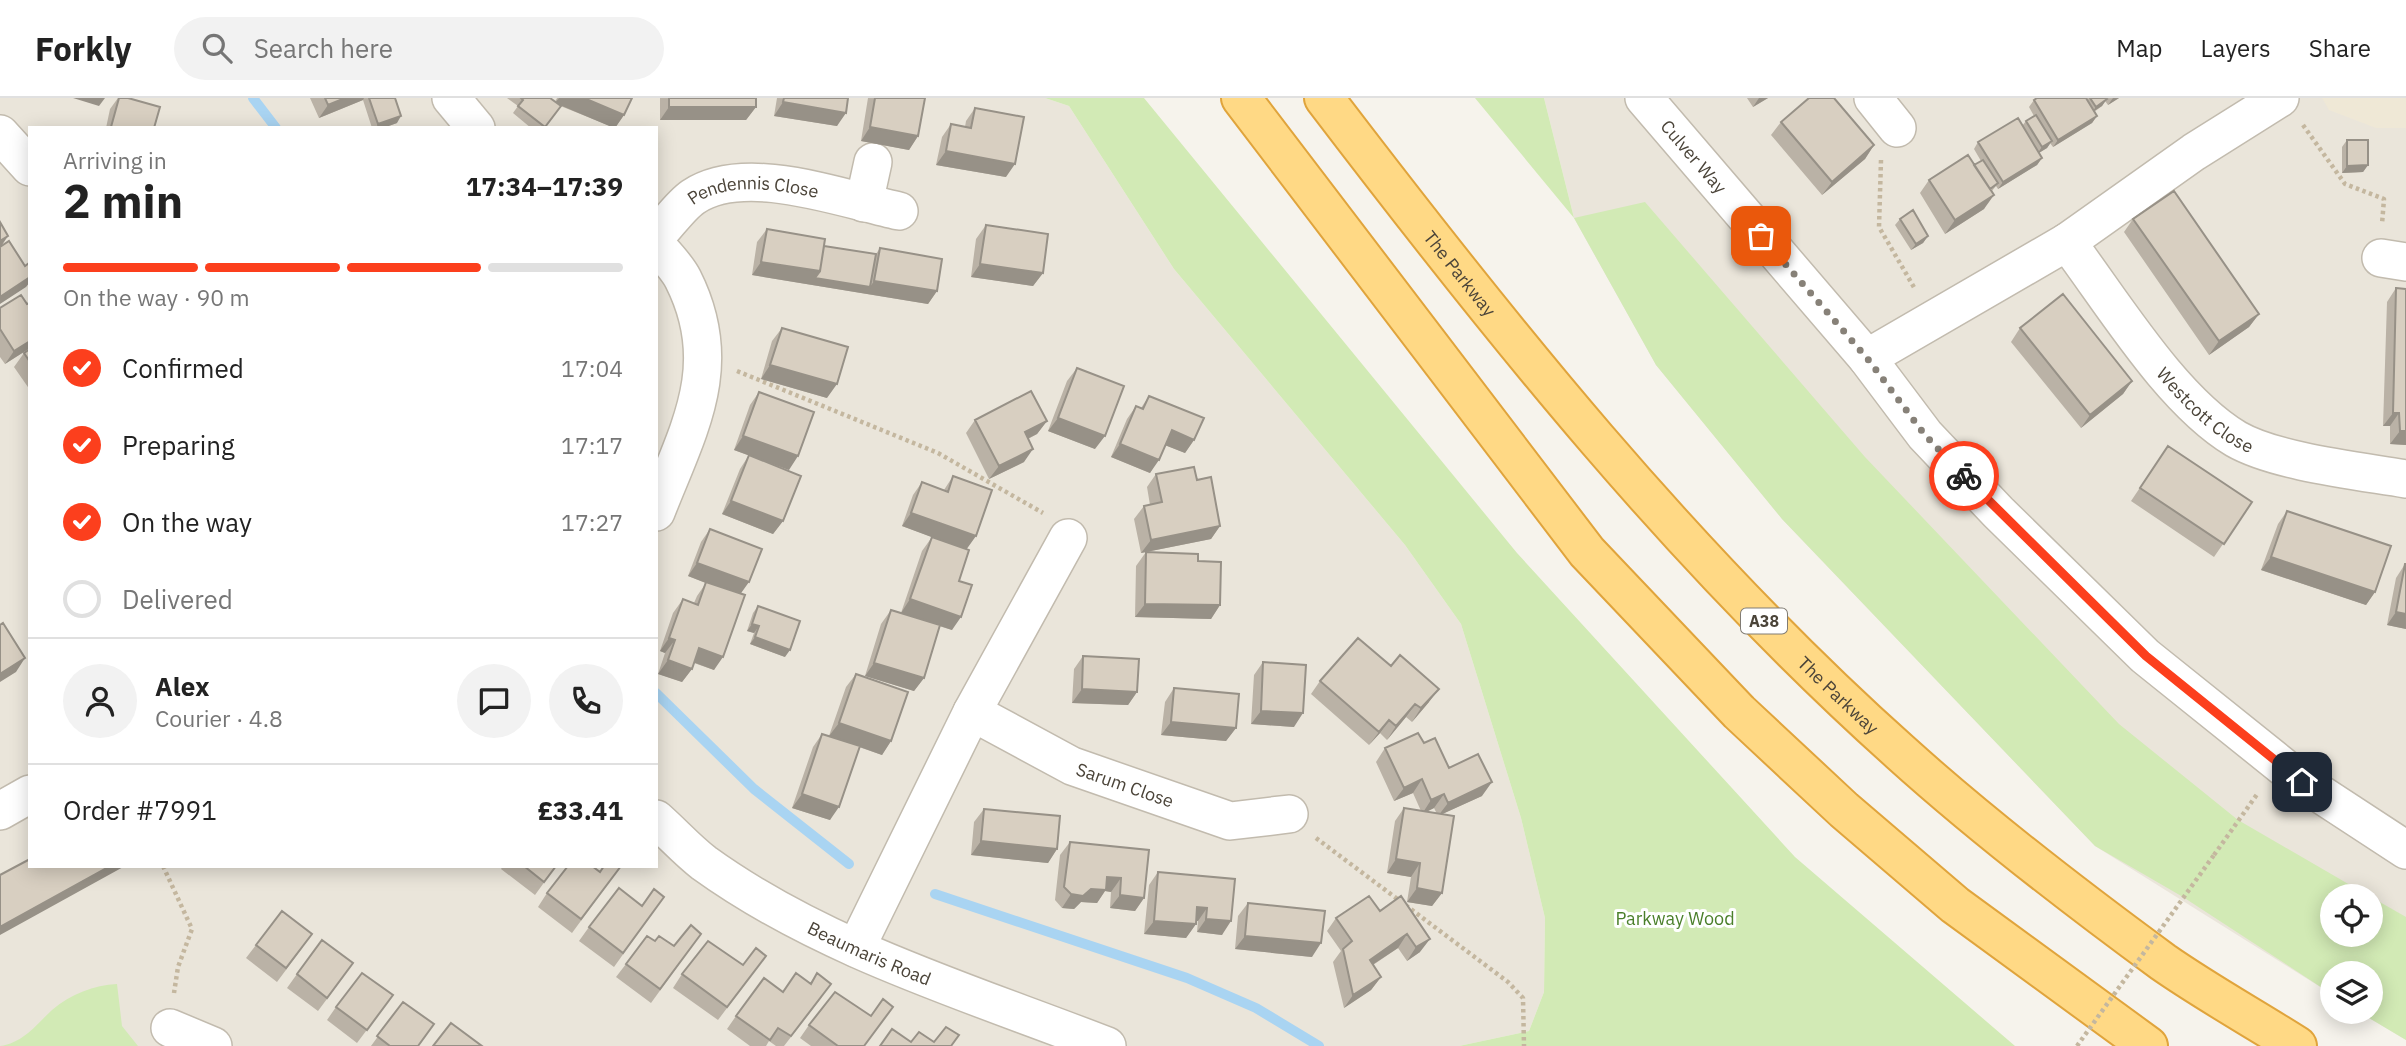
<!DOCTYPE html>
<meta charset="utf-8">
<style>
:root{--surface:#fff;--page:#f2f2f2;--text:#222;--muted:#767676;--line:#e0e0e0;--accent:#fc3f1d}
body{margin:0;font-family:"IBM Plex Sans",sans-serif;background:var(--page);color:var(--text);height:100vh;display:flex;flex-direction:column;font-size:26px;white-space:nowrap}
*{box-sizing:border-box;margin:0}
p{font-size:23px;color:var(--muted)}
.icon{flex:none;width:38px;height:38px;fill:none;stroke:currentColor;stroke-width:2;stroke-linecap:round;stroke-linejoin:round}
.map{position:relative;flex:1;overflow:hidden}
.drawer{position:absolute;left:28px;top:28px;width:630px;height:742px;display:flex;flex-direction:column;background:var(--surface);border-radius:0px;box-shadow:0 4px 18px #0003}
.drawer>*{flex:none}
.controls{position:absolute;left:2320px;top:786px;display:grid;gap:14px}
.controls a{display:grid;place-items:center;width:63px;height:63px;border-radius:50%;background:var(--surface);box-shadow:0 4px 18px #0003;font-size:35px}
.pin{position:absolute;display:grid;place-items:center;width:60px;height:60px;color:#fff;margin:-30px;border-radius:14px;box-shadow:0 4px 10px #0006}
.courier{position:absolute;display:grid;place-items:center;width:70px;height:70px;margin:-35px;border:5px solid #fc3f1d;border-radius:50%;background:#fff;color:#222;box-shadow:0 2px 9px #0007}
.head em{font-style:normal;font-weight:700}
.head div{display:flex;flex-direction:column-reverse}
.head{display:flex;align-items:center;justify-content:space-between;height:119px;padding:0 35px}
h1{font-size:46px;font-weight:700;line-height:52px}
.bar{display:grid;grid-template-columns:repeat(4,1fr);gap:10px 7px;align-content:center;height:84px;padding:0 35px}
.bar i{height:9px;border-radius:5px;background:var(--line)}
.bar .active{background:var(--accent)}
.bar p{grid-column:span 4}
.line{display:flex;align-items:center;gap:18px;padding:0 35px;border-top:2px solid var(--line)}
.line div{flex:1}
.round{display:grid;place-items:center;flex:none;width:74px;height:74px;border-radius:37px;background:var(--page)}
ol{padding:0 35px;list-style:none}
li{display:flex;align-items:center;gap:21px;height:77px}
li p{margin-inline-start:auto}
li .icon{padding:7px;border-radius:50%;background:var(--accent);color:#fff;stroke-width:4}
li:last-child{color:var(--muted)}
li i{width:38px;height:38px;border:4px solid var(--line);border-radius:50%}
header{display:flex;align-items:center;gap:42px;box-sizing:border-box;height:98px;padding:0 35px;background:var(--surface);border-bottom:2px solid var(--line)}
header strong{font-size:33px}
nav{display:flex;gap:38px;margin-inline-start:auto;font-size:24px}
.search{width:490px;height:63px;background:var(--page);display:flex;align-items:center;gap:18px;box-sizing:border-box;padding:0 24px;border-radius:38px;color:var(--muted);font-size:26px}
.map>svg:first-child{display:block}
.residential{fill:#eae5da;fill-rule:evenodd}
.education{fill:#efe8d6}
.green{fill:#d2eab5}
.lines{fill:none;stroke-linecap:round;stroke-linejoin:round}
.stream{stroke:#a9d4f2;stroke-width:10}
.minor-casing{stroke:#c2bbae;stroke-width:40}
.trunk-casing{stroke:#e0a43c;stroke-width:42}
.path{stroke:#c4b79f;stroke-width:4.5;stroke-dasharray:3.5 3.5;stroke-linecap:butt}
.minor{stroke:#fff;stroke-width:37}
.trunk{stroke:#ffd985;stroke-width:38}
.path-bridge{stroke:#c4b79f;stroke-width:4.5;stroke-dasharray:3.5 3.5;stroke-linecap:butt}
.wall{fill:#bab2a6;fill-rule:evenodd}
.shaded-wall{fill:#979187}
.building{fill:#d8cfc1;stroke:#979187;stroke-width:2}
.done{stroke:#878178;stroke-width:7;stroke-dasharray:0 12.6}
.route{stroke:#fc3f1d;stroke-width:9}
.labels{text-anchor:middle;dominant-baseline:central;stroke-width:6;stroke-linejoin:round;paint-order:stroke}
.shield{fill:#fff;stroke:#817c74;stroke-width:2}
.shield-label{font-size:16px;font-weight:bold;fill:#4b4439}
.street-label{font-size:18px;fill:#4b4439;stroke:#fff}
.park-label{font-size:18px;fill:#4a7f2a;stroke:#fff}
</style>
<header>
<strong>Forkly</strong>
<div class="search"><svg class="icon" aria-label="search" viewBox="0 0 24 24"><circle cx="10" cy="10" r="6"/><path d="M15 15l6 6"/></svg>Search here</div>
<nav><a>Map</a><a>Layers</a><a>Share</a></nav>
</header>
<div class="map">
<svg width="2406" height="948" viewBox="0 0 2406 948">
<rect width="100%" height="100%" fill="#f6f3ec"/>
<!-- residential -->
<path class="residential" d="M0 0H1045L1069 8 1174 171 1405 447 1461 526 1521 720 1545 820 1544 894 1529 933 1459 948H0ZM30 30H656V768H30Z
M1544 0H2406V942L2359 914H2371V875H2333V897L2095 748 1782 421 1656 267 1574 120ZM2333 798H2371V836H2333Z"/>
<!-- education -->
<path class="education" d="M2322 0H2406V30H2376L2329 12Z"/>
<!-- green -->
<path class="green" d="M1045 0H1144L1517 455 1795 759 2015 948H1459L1529 933 1544 894 1545 820 1521 720 1461 526 1405 447 1174 171 1069 8Z
M1475 0H1544L1574 120 1645 104 1865 359 2119 626 2238 722 2369 798H2333V836H2371V799L2406 819V942L2359 914H2371V875H2333V897L2183 799 2095 748 1782 421 1656 267 1574 120Z
M117 886 122 928 138 948H0C23 945 36 927 52 912 71 896 94 887 117 886Z"/>
<g class="lines">
<!-- stream -->
<path class="stream" d="M253 0 276 30
M656 595 754 691 849 766
M935 796 1187 880 1256 910 1319 948"/>
<defs>
<g id="minor">
<path d="M451 0 476 30"/>
<path id="s1" d="M1644 0 1867 260 1925 337 1998 414 2145 558 2302 684 2406 752"/>
<path d="M1873 0 1897 30"/>
<path d="M0 36 30 69"/>
<path d="M864 105 873 64"/>
<path id="s2" d="M656 138C668 126 680 108 693 99 745 64 843 101 899 113"/>
<path id="s3" d="M2067 144C2113 205 2171 302 2236 341 2276 364 2359 373 2406 381"/>
<path d="M656 147C665 157 677 169 683 181 727 268 688 332 656 414"/>
<path d="M2381 160 2406 164"/>
<path d="M1867 260 2067 144 2194 54 2280 0"/>
<path id="s4" d="M972 614 1072 668 1230 723 1289 716"/>
<path d="M0 713 30 696"/>
<path id="s5" d="M656 721C672 735 687 752 704 765 823 851 971 895 1107 948"/>
<path d="M856 850 972 614 1068 440"/>
<path d="M170 930 213 948"/>
</g>
<g id="trunk">
<path d="M1241 0 1587 454 1739 614 1844 712 1955 807 2148 948"/>
<path id="s6" d="M1324 0C1500 231 1683 460 1900 654 1983 729 2073 798 2163 864 2206 894 2253 920 2297 948"/>
</g>
</defs>
<!-- minor casing -->
<use href="#minor" class="minor-casing"/>
<!-- trunk casing -->
<use href="#trunk" class="trunk-casing"/>
<!-- path -->
<path class="path" d="M2303 27 2345 86 2384 101 2382 126
M1881 62 1879 129 1915 191
M737 273 938 355 1043 415
M1316 740 1508 884 1523 900 1524 948
M2214 757 2258 695
M163 768 192 831 178 869 174 895"/>
<!-- minor -->
<use href="#minor" class="minor"/>
<!-- trunk -->
<use href="#trunk" class="trunk"/>
<!-- path-bridge -->
<path class="path-bridge" d="M2077 948 2214 757"/>
</g>
<!-- wall -->
<path class="wall" d="M118 0H128L154 30H106L110 11Z
M310 0H395L397 25 383 30H372L363 2 319 20Z
M507 0H550L555 4 557 0H632L624 17 615 30 558 7 545 30H531L513 15 518 8Z
M660 0H756V9L746 22H660Z
M777 0H848L837 28 774 18Z
M868 0H925L918 38 909 52 861 43Z
M1747 0H1768L1753 9Z
M2037 0H2119L2108 7 2105 3 2102 8 2094 14 2097 18 2092 25 2053 49 2050 45 2047 50 2039 55 2042 60 2037 67 1998 91 1996 88 1991 94 1984 111 1945 136 1920 95 1929 82 1974 67 1981 63 1974 51 1978 44 2022 28 2026 23 2034 18 2029 9 2034 2Z
M975 10 1006 79 936 67 942 39 951 26 965 29 966 23Z
M1781 24 1874 47 1865 61 1822 97 1771 37Z
M2347 42 2368 67 2363 74 2342 75V49Z
M1900 121 1928 138 1923 145 1911 152 1895 127Z
M2133 121 2259 216 2249 229 2209 257 2124 134Z
M986 127 1043 175 1033 188 971 179 976 141Z
M767 131 824 148 876 156 880 150 937 193 928 206 752 177 757 144Z
M2396 190 2406 191V347L2390 346V328H2383L2387 204Z
M27 206 30 250 5 266 0 259V210Z
M782 230 827 300 761 281 772 243Z
M2020 230 2132 283 2123 296 2081 330 2011 244Z
M30 251V292L14 269 24 255Z
M1077 270 1095 351 1048 333 1067 283Z
M759 294 789 372 734 352 750 307Z
M1149 298 1194 342 1185 355 1165 347 1150 375 1111 359 1127 321 1136 308 1141 310Z
M975 322 1047 323 1037 336 1028 341 1024 364 989 381 966 335Z
M2168 348 2252 404 2214 459 2131 403Z
M749 357 783 423 773 436 722 416 740 371Z
M1156 376 1197 382 1220 428 1211 441 1141 455 1134 421 1144 408 1150 407 1147 389Z
M953 378 967 451 959 483 952 532 939 528 924 580 914 593 865 578 881 526 891 512 901 515 922 453 932 439 943 443 902 428 913 397 922 384 944 392Z
M2287 413 2375 494 2366 507 2261 472 2278 426Z
M710 431 741 496 714 572 694 565 692 571 682 584 658 576 665 555 660 553 673 515 683 501 694 505 697 498 706 485 688 478 701 444Z
M1146 454 1198 463 1220 507 1211 521 1135 519 1136 468Z
M2405 466 2406 531 2387 527 2396 480Z
M758 508 785 559 750 546 754 535 747 533 753 515Z
M1083 558 1137 594 1128 607 1072 605 1074 571Z
M1263 564 1294 629 1251 626 1254 577Z
M856 576 891 643 882 657 859 649 830 722 792 710 813 649 822 636 829 638 846 589Z
M1320 583 1429 604 1412 624 1406 619 1387 642 1380 635 1369 647 1311 596Z
M1174 590 1236 630 1226 643 1161 637 1165 604Z
M1424 645 1449 670 1482 698 1442 716V795L1432 808 1407 804 1411 779 1387 775 1395 723 1404 710 1421 713 1413 695 1394 703 1376 664 1385 650ZM1434 710 1437 716 1426 714Z
M984 711 1057 751 1048 765 971 757 974 724Z
M1070 744 1149 752 1144 800 1135 813 1110 810 1111 794 1105 793 1097 805 1081 804 1074 811 1062 810 1055 802 1060 757Z
M503 768H556L535 797 501 771Z
M621 768 572 835 538 809 547 795Z
M1158 774 1235 781 1222 837 1197 834 1198 823H1196V826L1186 840 1144 836 1149 787Z
M1401 798 1420 854 1407 863 1398 850 1373 867 1381 879 1371 892 1344 910 1333 864 1341 853 1327 833 1336 820 1380 813Z
M664 799 614 869 579 843 589 829Z
M1248 805 1312 859 1235 851 1238 818Z
M701 836 651 905 616 879 626 866 655 843 674 848Z
M256 847 303 849 277 884 246 860Z
M766 858 718 922 673 890 682 876 743 867Z
M817 875 822 899 784 948H776L769 943 766 948H750L727 931 736 918 783 894 810 885Z
M297 876 344 878 318 913 287 890Z
M393 897 357 945 327 922 336 909Z
M403 904 418 948H371Z
M893 909 864 948H811L800 940 809 927 871 918Z"/>
<!-- shaded-wall -->
<path class="shaded-wall" d="M73 0H105L99 8Z
M345 0H364L363 2 319 20 328 7Z
M559 0H584L624 17 615 30H614L555 5Z
M1759 0H1768L1753 9Z
M2113 0H2119L2108 7Z
M2107 1 2102 8 2091 15 2096 9Z
M783 4 846 15 837 28 774 18Z
M669 9H756L746 22H660Z
M401 18 397 25 383 30H376L378 26Z
M2097 18 2092 25 2053 49 2058 42Z
M870 29 918 38 909 52 861 43Z
M2052 43 2047 50 2037 56 2042 49Z
M1874 47 1865 61 1822 97 1832 84Z
M946 53 1015 66 1006 79 936 67Z
M2042 60 2037 67 1998 91 2003 84Z
M2368 67 2363 74 2342 75 2347 68Z
M1994 97 1984 111 1945 136 1955 122Z
M8 138 0 150V143Z
M1928 138 1923 145 1911 152 1916 146Z
M761 164 820 173 870 189 874 183 937 193 928 206 752 177Z
M980 166 1043 175 1033 188 971 179Z
M30 179V184L26 189 0 206V199Z
M2259 216 2249 229 2209 257 2219 243Z
M30 243V250L5 266 14 253Z
M770 267 837 286 827 300 761 281Z
M2132 283 2123 296 2081 330 2090 317Z
M2393 315H2399L2390 328H2383Z
M1058 320 1105 338 1095 351 1048 333Z
M1047 323 1037 336 1015 347 1025 334Z
M1172 332 1194 342 1185 355 1162 346Z
M2400 333H2406V347L2390 346Z
M743 338 798 358 789 372 734 352Z
M1120 346 1159 362 1150 375 1111 359Z
M1033 351 1024 364 989 381 999 368Z
M731 403 783 423 773 436 722 416Z
M911 415 976 438 966 452 902 428Z
M1220 428 1211 441 1141 455 1151 442Z
M2271 459 2375 494 2366 507 2261 472Z
M697 465 749 484 739 498 688 478Z
M910 501 961 519 952 532 901 515Z
M1145 506 1220 507 1211 521 1135 519Z
M2396 514 2406 516V531L2387 527Z
M752 526 759 528 754 535 747 533Z
M755 539 790 552 785 559 750 546Z
M669 540 675 542 665 555 660 553Z
M699 550 723 559 714 572 690 563Z
M25 560 16 574 0 584V576Z
M668 562 692 571 682 584 658 576Z
M874 565 924 580 914 593 865 578Z
M1082 591 1137 594 1128 607 1072 605Z
M1439 591 1429 604 1412 624 1421 610Z
M1415 606 1406 619 1387 642 1396 628Z
M1261 613 1303 615 1294 629 1251 626Z
M1389 622 1380 635 1369 647 1379 634Z
M1171 624 1236 630 1226 643 1161 637Z
M839 625 891 643 882 657 829 638Z
M1422 681 1413 695 1394 703 1404 690Z
M1492 684 1482 698 1438 718 1448 705Z
M802 696 839 709 830 722 792 710Z
M1444 696 1434 710 1422 716 1431 702Z
M981 743 1057 751 1048 765 971 757Z
M1396 761 1420 765 1411 779 1387 775Z
M110 768H125L0 837V829Z
M1107 779 1121 780 1111 794 1105 793 1097 805 1081 804 1074 811 1062 810 1071 796 1091 791Z
M1417 790 1442 795 1432 808 1407 804Z
M1120 797 1144 800 1135 813 1110 810Z
M1197 809 1207 810 1198 823 1188 822Z
M1206 821 1231 823 1222 837 1197 834Z
M1154 823 1196 826 1186 840 1144 836Z
M1407 836 1398 850 1360 875 1370 862Z
M1245 838 1321 845 1312 859 1235 851Z
M1430 841 1420 854 1407 863 1416 849Z
M1381 879 1371 892 1344 910 1353 897Z"/>
<!-- building -->
<path class="building" d="M119 0H128L160 9 154 30 111 29Z
M325 0H345L328 7Z
M369 0H395L401 18 378 26Z
M521 0H550L561 8 545 29 518 8 523 2Z
M584 0H632L624 17Z
M669 0H756V9H669Z
M784 0H848L846 15 783 4Z
M875 0H925L918 38 870 29Z
M1809 0H1834L1874 47 1832 84 1781 24Z
M2037 0H2086L2097 18 2058 42 2034 2Z
M2090 0H2106L2107 1 2096 9Z
M975 10 1024 19 1015 66 946 53 951 26 971 30Z
M2036 17 2052 43 2042 49 2026 23Z
M2018 20 2042 60 2003 84 1978 44Z
M2347 42H2368V67L2347 68Z
M1968 57 1994 97 1955 122 1929 82Z
M1983 62 1998 85 1990 91 1974 67Z
M2174 93 2259 216 2219 243 2133 121Z
M1913 112 1928 138 1916 146 1900 121Z
M0 124 8 138 0 143Z
M986 127 1048 136 1043 175 980 166Z
M767 131 825 141 820 173 761 164Z
M9 143 25 168 29 165 30 167V179L0 199V149Z
M824 148 876 156 870 189 815 180 820 173Z
M880 150 942 161 937 193 874 183Z
M2396 190 2406 191V333H2400L2399 315H2393Z
M2063 196 2132 283 2090 317 2020 230Z
M21 197 27 206 30 205V243L14 253 0 231V210Z
M782 230 848 249 837 286 770 267Z
M30 251V264L24 255Z
M1077 270 1124 288 1105 338 1058 320Z
M1031 293 1047 323 1025 334 1033 351 999 368 975 322Z
M759 294 814 314 798 358 743 338Z
M1149 298 1204 320 1194 342 1172 332 1159 362 1120 346 1136 308 1143 311Z
M2168 348 2252 404 2224 446 2140 390Z
M749 357 801 378 783 423 731 403Z
M1194 369 1197 382 1211 379 1220 428 1151 442 1144 408 1162 404 1156 376Z
M953 378 992 392 976 438 911 415 922 384 948 394Z
M2287 413 2391 448 2375 494 2271 459Z
M710 431 762 451 749 484 697 465Z
M932 439 969 452 959 483 972 487 961 519 910 501Z
M1146 454 1198 456V463L1221 464 1220 507 1145 506Z
M2405 466H2406V516L2396 514Z
M706 484 745 497 723 559 699 550 692 571 668 562 675 542 669 540 683 501 698 507Z
M758 508 800 523 790 552 755 539 759 528 752 526Z
M891 512 940 527 924 580 874 565Z
M3 525 25 560 0 576V527Z
M1358 540 1391 568 1400 557 1439 591 1421 610 1415 606 1396 628 1389 622 1379 634 1320 583Z
M1083 558 1139 561 1137 594 1082 591Z
M1263 564 1306 567 1303 615 1261 613Z
M856 576 908 594 891 643 839 625Z
M1174 590 1239 596 1236 630 1171 624Z
M1418 635 1424 645 1435 640 1449 670 1478 656 1492 684 1448 705 1444 696 1431 702 1422 681 1404 690 1385 650Z
M822 636 860 648 839 709 802 696Z
M1404 710 1454 718 1442 795 1417 790 1420 765 1396 761Z
M984 711 1060 718 1057 751 981 743Z
M1070 744 1149 752 1144 800 1120 797 1121 780 1107 779 1106 792 1091 791 1083 798 1071 796 1064 789Z
M30 761V768H110L0 829V777Z
M524 768H556L544 784Z
M568 768H592L600 774 604 768H621L581 821 547 795Z
M1158 774 1235 781 1231 823 1206 821 1207 810 1197 809 1196 826 1154 823Z
M619 790 642 808 654 791 664 799 623 855 589 829Z
M1369 798 1380 813 1401 798 1430 841 1416 849 1407 836 1370 862 1381 879 1353 897 1343 851 1352 843 1336 820Z
M1248 805 1325 813 1321 845 1245 838Z
M282 813 312 836 286 870 256 847Z
M691 827 701 836 660 891 626 866 647 838 655 843 659 838 674 848Z
M322 842 353 865 327 900 297 876Z
M708 843 743 867 756 850 766 858 727 909 682 876Z
M362 875 393 897 367 932 336 909Z
M796 875 811 886 817 875 831 886 791 938 778 930 770 942 736 918 764 880 783 894Z
M835 894 871 918 883 901 893 909 864 948H838L809 927Z
M403 904 434 926 418 948H390L377 938Z
M451 925 482 948H433Z
M946 929 959 937 951 948H880L892 931 911 944 919 934 934 944Z"/>
<g class="lines">
<!-- done -->
<path class="done" d="M1761 138 1867 260 1925 337 1964 378"/>
<!-- route -->
<path class="route" d="M1964 378 2146 558 2302 684"/>
</g>
<g class="labels">
<!-- shield labels -->
<rect class="shield" x="1741" y="510.5" width="46" height="25" rx="5"/>
<g class="shield-label">
<text x="1764" y="523">A38</text>
</g>
<!-- street labels -->
<g class="street-label">
<text stroke="none"><textPath href="#s1" startOffset="77">Culver Way</textPath></text>
<text stroke="none"><textPath href="#s2" startOffset="116">Pendennis Close</textPath></text>
<text stroke="none"><textPath href="#s6" startOffset="222">The Parkway</textPath></text>
<text stroke="none"><textPath href="#s3" startOffset="219">Westcott Close</textPath></text>
<text stroke="none"><textPath href="#s6" startOffset="789">The Parkway</textPath></text>
<text stroke="none"><textPath href="#s4" startOffset="170">Sarum Close</textPath></text>
<text stroke="none"><textPath href="#s5" startOffset="254">Beaumaris Road</textPath></text>
</g>
<!-- park labels -->
<g class="park-label">
<text x="1675" y="820">Parkway Wood</text>
</g>
</g>
</svg>
<div class="controls">
<a><svg class="icon" aria-label="locate" viewBox="0 0 24 24"><circle cx="12" cy="12" r="6"/><path d="M12 2v4M12 18v4M2 12h4M18 12h4"/></svg></a>
<a><svg class="icon" aria-label="layers" viewBox="0 0 24 24"><path d="M12 4l9 5-9 5-9-5zM3 14l9 5 9-5"/></svg></a>
</div>
<div class="pin" style="left:1761px;top:138px;background:#ea580c"><svg class="icon" aria-label="bag" viewBox="0 0 24 24"><path d="M5 8h14l-1 12H6zM9 8a3 3 0 0 1 6 0"/></svg></div>
<div class="pin" style="left:2302px;top:684px;background:#1f2937"><svg class="icon" aria-label="home" viewBox="0 0 24 24"><path d="M3 11l9-7 9 7M6 9v11h12V9"/></svg></div>
<div class="courier" style="left:1964px;top:378px"><svg class="icon" aria-label="bike" viewBox="0 0 24 24"><circle cx="6" cy="16" r="4"/><circle cx="18" cy="16" r="4"/><path d="M6 16l4-8h5l3 8M10 8l3 8H6M13 5h3"/></svg></div>
<section class="drawer">
<div class="head"><div><h1>2 min</h1><p>Arriving in</p></div><em>17:34–17:39</em></div>
<div class="bar"><i class="active"></i><i class="active"></i><i class="active"></i><i></i><p>On the way · 90 m</p></div>
<ol>
<li><svg class="icon" aria-label="check" viewBox="0 0 24 24"><path d="M5 12l5 5 9-10"/></svg>Confirmed<p>17:04</p></li>
<li><svg class="icon" aria-label="check" viewBox="0 0 24 24"><path d="M5 12l5 5 9-10"/></svg>Preparing<p>17:17</p></li>
<li><svg class="icon" aria-label="check" viewBox="0 0 24 24"><path d="M5 12l5 5 9-10"/></svg>On the way<p>17:27</p></li>
<li><i></i>Delivered</li>
</ol>
<div class="line" style="height:126px"><a class="round"><svg class="icon" aria-label="person" viewBox="0 0 24 24"><circle cx="12" cy="8" r="4"/><path d="M4 21q1-7 8-7t8 7"/></svg></a><div><b>Alex</b><p>Courier · 4.8</p></div><a class="round"><svg class="icon" aria-label="chat" viewBox="0 0 24 24"><path d="M4 5h16v11H9l-5 4z"/></svg></a><a class="round"><svg class="icon" aria-label="phone" viewBox="0 0 24 24"><path d="M5 4h4l2 5-3 2q2 4 5 5l2-3 5 2v4C11 20 4 13 5 4z"/></svg></a></div>
<div class="line" style="height:91px"><div>Order #7991</div><b>£33.41</b></div>
</section>
</div>
